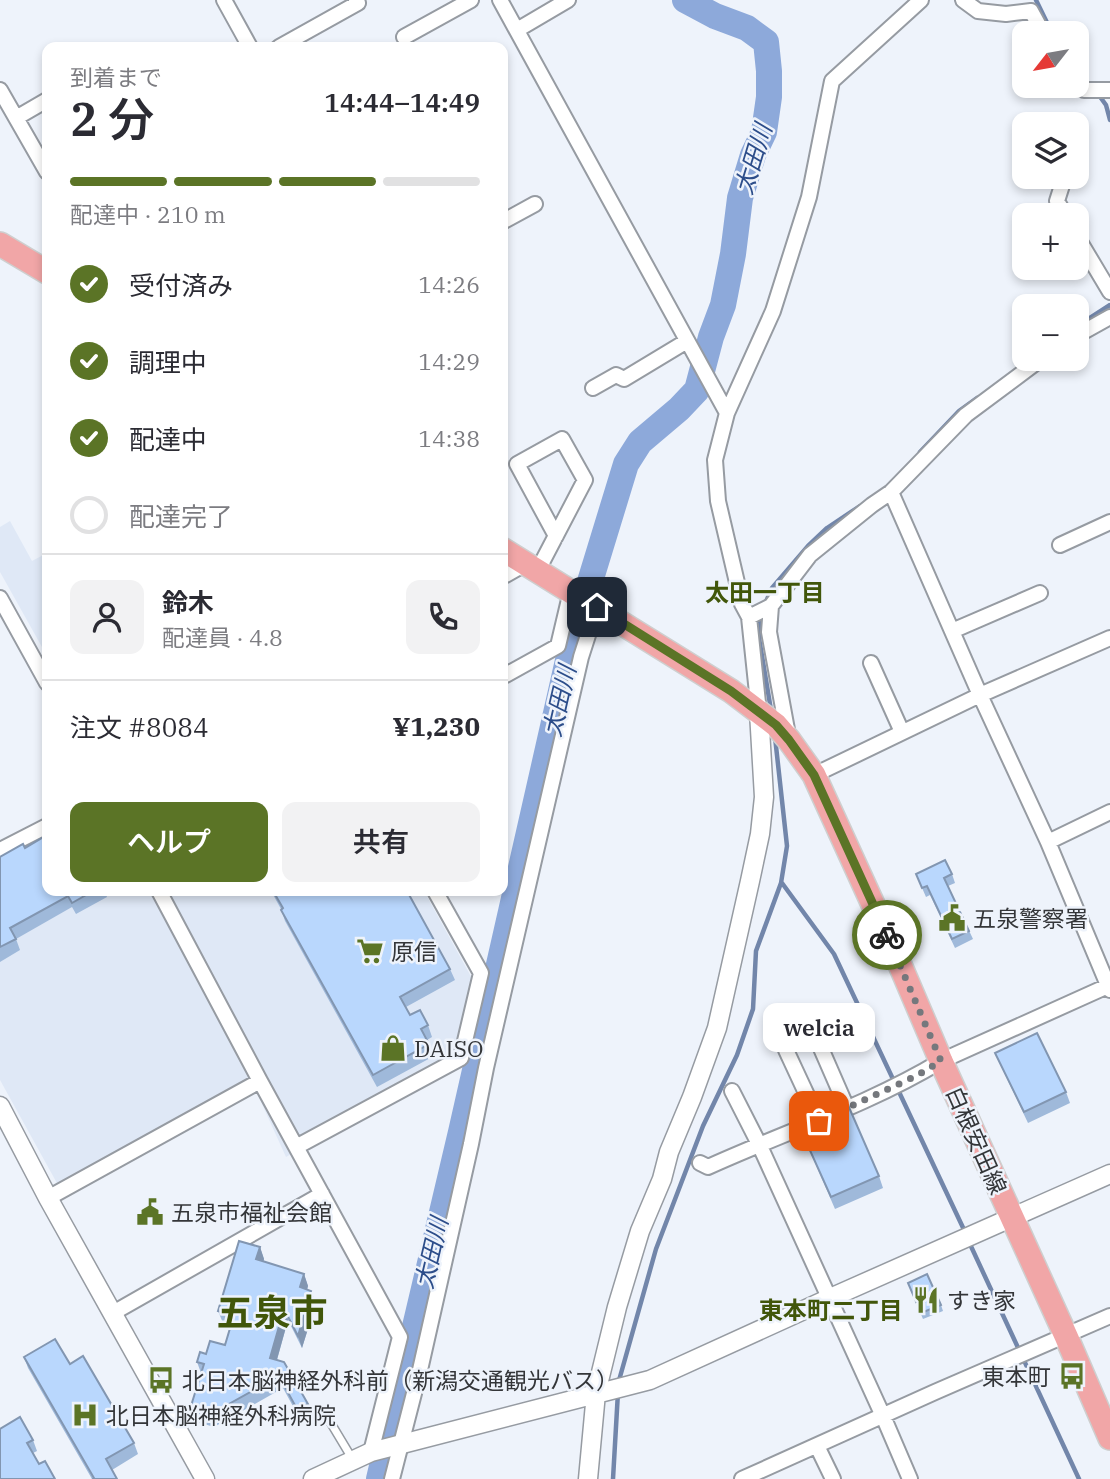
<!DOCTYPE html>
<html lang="ja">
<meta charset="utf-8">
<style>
:root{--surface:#fff;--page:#f2f2f3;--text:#2b2b33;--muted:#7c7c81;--line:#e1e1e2;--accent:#5b7426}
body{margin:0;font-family:"IBM Plex Serif","Noto Sans JP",serif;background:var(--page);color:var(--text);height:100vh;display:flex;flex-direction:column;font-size:26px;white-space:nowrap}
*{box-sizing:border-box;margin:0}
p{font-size:23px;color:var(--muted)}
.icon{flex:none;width:38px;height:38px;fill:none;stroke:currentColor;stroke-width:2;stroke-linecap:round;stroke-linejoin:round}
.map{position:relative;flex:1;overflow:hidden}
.panel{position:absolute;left:42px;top:42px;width:466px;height:854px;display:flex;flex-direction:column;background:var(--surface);border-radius:14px;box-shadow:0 4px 10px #0003}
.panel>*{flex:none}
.needle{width:46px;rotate:239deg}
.tools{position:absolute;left:1012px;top:21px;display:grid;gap:14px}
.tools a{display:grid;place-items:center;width:77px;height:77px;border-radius:14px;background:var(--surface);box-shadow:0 4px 10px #0003;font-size:35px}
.pin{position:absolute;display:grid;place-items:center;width:60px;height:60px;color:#fff;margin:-30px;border-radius:14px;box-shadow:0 4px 10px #0006}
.courier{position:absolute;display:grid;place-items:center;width:70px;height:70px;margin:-35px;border:5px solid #5b7426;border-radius:50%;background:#fff;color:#222;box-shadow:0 2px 9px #0007}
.bubble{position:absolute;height:49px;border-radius:14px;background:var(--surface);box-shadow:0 4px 10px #0003;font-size:23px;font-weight:600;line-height:49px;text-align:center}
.overview em{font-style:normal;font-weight:600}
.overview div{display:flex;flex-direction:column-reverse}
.overview{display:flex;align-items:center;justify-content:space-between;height:119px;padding:0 28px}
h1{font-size:46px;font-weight:600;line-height:52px}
.bar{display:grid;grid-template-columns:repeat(4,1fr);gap:10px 7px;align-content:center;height:84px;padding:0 28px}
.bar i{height:9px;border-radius:5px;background:var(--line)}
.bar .active{background:var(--accent)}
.bar p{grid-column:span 4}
.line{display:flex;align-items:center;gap:18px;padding:0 28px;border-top:2px solid var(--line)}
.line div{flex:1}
.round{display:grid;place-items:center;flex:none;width:74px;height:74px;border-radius:14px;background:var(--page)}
ol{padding:0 28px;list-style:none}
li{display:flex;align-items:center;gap:21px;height:77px}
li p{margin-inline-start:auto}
li .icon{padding:7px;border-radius:50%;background:var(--accent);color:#fff;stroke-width:4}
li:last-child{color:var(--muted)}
li i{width:38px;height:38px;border:4px solid var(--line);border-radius:50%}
.cta{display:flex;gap:14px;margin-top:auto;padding:14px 28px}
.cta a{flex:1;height:80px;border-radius:14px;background:var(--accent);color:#fff;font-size:28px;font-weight:600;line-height:80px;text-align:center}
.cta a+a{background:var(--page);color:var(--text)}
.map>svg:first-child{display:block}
.built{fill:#dfe8f6}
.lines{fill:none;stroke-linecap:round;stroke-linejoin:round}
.stream{stroke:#7286aa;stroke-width:4.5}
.river{stroke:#8da9da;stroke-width:26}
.service-casing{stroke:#969ba2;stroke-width:10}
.minor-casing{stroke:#969ba2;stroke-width:18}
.tertiary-casing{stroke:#969ba2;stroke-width:21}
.primary-casing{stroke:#cecfcf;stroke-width:26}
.service{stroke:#fff;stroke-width:7}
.minor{stroke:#fff;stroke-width:14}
.tertiary{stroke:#fff;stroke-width:18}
.primary{stroke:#f1a6a7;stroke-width:23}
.wall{fill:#9fb9da}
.shaded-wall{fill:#8296b1}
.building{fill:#b9d7fd;stroke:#8296b1;stroke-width:2}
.done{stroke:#75787d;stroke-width:7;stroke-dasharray:0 12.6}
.route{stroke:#5b7426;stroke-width:9}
.labels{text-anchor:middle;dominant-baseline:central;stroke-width:5;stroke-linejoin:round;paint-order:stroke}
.poi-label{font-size:23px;fill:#343639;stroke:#eef3fb;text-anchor:start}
.street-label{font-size:23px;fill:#343639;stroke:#eef3fb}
.water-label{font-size:24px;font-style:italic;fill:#2c4d8a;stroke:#eef3fb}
.neighbourhood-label{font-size:24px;font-weight:bold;fill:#41560a;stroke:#eef3fb}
.town-label{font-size:37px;font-weight:bold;fill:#41560a;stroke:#eef3fb}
</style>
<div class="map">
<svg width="1110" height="1479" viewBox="0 0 1110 1479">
<rect width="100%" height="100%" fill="#eef3fb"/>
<!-- built -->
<path class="built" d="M10 521 32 561 47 553V656L0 572V527Z
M47 819V891H424L474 982 460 1054 286 1157 251 1080 58 1185 0 1080V845Z"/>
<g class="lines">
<!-- stream -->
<path class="stream" d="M1036 0 1052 33
M1076 70 1092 88
M1098 94 1106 105 1110 120
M1076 327 1110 305
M920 452 959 411 977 398
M765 604 772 588 808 546 827 528 860 506
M760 615 759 638 771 710
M782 883 834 954 966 1234
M969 1242 1079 1479
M618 1384 656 1249 703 1126 737 1055 753 1009 756 951 781 883 787 846 775 737
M613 1479 618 1392"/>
<!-- river -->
<path class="river" d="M379 1479 461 1132 574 634 626 464 640 442 679 409 697 390 711 337 723 305 733 254 740 198 753 155 764 132 769 97V71L766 42 747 28 715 16 685 0"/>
<defs>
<path id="service" d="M323 1410 353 1460"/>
<path id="minor" d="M224 0 250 47
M500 0 727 413
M963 0 978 11 1006 14 1031 11 1043 33
M517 30 568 0
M404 37 471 0
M279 47 358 3 356 0
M1076 83 1084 90H1110
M0 90 47 172
M16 118 47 100
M1064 179 1057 201 1065 215
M502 222 535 204
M1076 235 1110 292
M1076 336 1110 317
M593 388 616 375 624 379 687 341
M891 492 980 695 1048 842 1110 990
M1060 545 1110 522
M538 570 585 480 562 439 517 464 556 536
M502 577 527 563
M0 598 47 683
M771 606 769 632 788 735
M749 617 771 606 810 555 872 505 891 492 966 415 1041 359
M952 631 1040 593
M871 663 902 732
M502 677 558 646 571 591
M759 712 749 617 742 604 718 501 715 460 727 413 773 311 809 197 832 81 921 0
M814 775 980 695 1110 638
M1048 842 1110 812
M0 850 47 826
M159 891 260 1081 400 1337 371 1452
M806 1014 847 1108
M786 1050 819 1121
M732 1091 759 1144 883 1416 910 1479
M296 1147 461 1058 481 973 435 891
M700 1163 708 1167C785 1132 868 1105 941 1061L1110 985
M48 1198 260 1081
M113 1313 322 1194
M817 1446 833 1479
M392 1479 420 1370 471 1144 486 1068 581 657 597 607
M742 1479 935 1392 1110 1316"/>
<path id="tertiary" d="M0 1106 48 1198 205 1479
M313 1479 371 1452 650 1380 828 1299 1110 1174
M588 1479 596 1393 617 1307 640 1231 662 1179 669 1152 692 1097 717 1028 750 881 760 834 764 797 759 712"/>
<path id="primary" d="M0 244 47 272
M502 549 731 691 776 725 789 740 814 775 892 946 941 1061 1066 1336 1110 1438"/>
</defs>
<!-- service casing -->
<use href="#service" class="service-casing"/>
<!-- minor casing -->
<use href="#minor" class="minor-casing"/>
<!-- tertiary casing -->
<use href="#tertiary" class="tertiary-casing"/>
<!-- primary casing -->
<use href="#primary" class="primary-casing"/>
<!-- service -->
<use href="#service" class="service"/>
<!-- minor -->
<use href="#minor" class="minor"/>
<!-- tertiary -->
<use href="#tertiary" class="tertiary"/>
<!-- primary -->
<use href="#primary" class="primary"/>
</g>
<!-- wall -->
<path class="wall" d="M0 857 47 891H105L107 897 76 914 72 907 16 939 20 950 0 962Z
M916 874H952L955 883 948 886 973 939 955 948 930 895 926 897Z
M271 891H407L450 969 455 980 406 1007 410 1015 428 1025 432 1037 427 1040 434 1056 377 1087 285 921 281 909Z
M995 1053 1066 1092 1070 1103 1028 1123 1000 1064Z
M799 1126 879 1176 883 1188 835 1209Z
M260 1247 264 1259 263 1261 304 1274 308 1286 307 1290 316 1303 302 1348 288 1320 277 1360 308 1404 312 1415 301 1421 283 1388 214 1427 194 1421 190 1409 201 1373 197 1362 206 1354 225 1345 231 1325 223 1323 218 1311Z
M910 1289 941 1305 943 1311 923 1319Z
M24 1357 70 1364 134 1443 138 1454 112 1470 92 1479 28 1368Z
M0 1429 33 1440 37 1451 33 1453 39 1464Z"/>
<!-- shaded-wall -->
<path class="shaded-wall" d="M260 1247 264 1259 261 1271 256 1259Z
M304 1274 308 1286 304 1299 300 1287Z
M311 1291 316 1303 302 1348 298 1336Z
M284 1309 288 1320 274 1370 270 1358Z"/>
<!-- building -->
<path class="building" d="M47 835V891H93L72 903 68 896 10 928 16 939 0 947V857L23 844 25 848Z
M945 860 952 874 944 878 969 931 952 939 927 886 922 888 916 874Z
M273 891H407L450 969 400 997 410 1015 420 1010 428 1025 421 1029 429 1044 373 1075 281 910 283 908Z
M1037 1033 1066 1092 1024 1112 995 1053Z
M848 1105 879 1176 831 1197 799 1126Z
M239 1241 260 1247 256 1259 304 1274 300 1287 311 1291 298 1336 284 1309 270 1358 284 1362 308 1404 297 1409 279 1376 209 1415 190 1409 204 1364 197 1362 200 1352 206 1354 210 1341 225 1345 234 1315 218 1311Z
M927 1274 941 1305 921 1313 908 1283Z
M55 1339 70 1364 83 1356 134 1443 106 1459 117 1479H93L94 1478 24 1357Z
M20 1417 33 1440 27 1443 39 1464 45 1461 55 1479H0V1429Z"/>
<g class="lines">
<!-- done -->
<path class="done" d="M819 1121 916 1076 941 1061 887 935"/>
<!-- route -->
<path class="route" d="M597 607 731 691 776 725 789 740 814 775 887 935"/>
</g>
<!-- icons -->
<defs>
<symbol id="civic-bare" viewBox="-9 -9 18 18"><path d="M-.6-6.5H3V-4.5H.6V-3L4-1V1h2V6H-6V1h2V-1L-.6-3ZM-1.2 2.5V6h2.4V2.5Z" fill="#5b7426" stroke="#eef3fb" stroke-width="2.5" paint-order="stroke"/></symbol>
<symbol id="supermarket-bare" viewBox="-9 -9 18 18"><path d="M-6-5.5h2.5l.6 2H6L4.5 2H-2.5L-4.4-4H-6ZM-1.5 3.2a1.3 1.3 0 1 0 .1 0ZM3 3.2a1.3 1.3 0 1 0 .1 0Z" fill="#5b7426" stroke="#eef3fb" stroke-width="2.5" paint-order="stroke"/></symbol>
<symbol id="shop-bare" viewBox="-9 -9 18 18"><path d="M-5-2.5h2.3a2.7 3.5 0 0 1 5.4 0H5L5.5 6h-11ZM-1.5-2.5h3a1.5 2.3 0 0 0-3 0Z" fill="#5b7426" stroke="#eef3fb" stroke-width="2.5" paint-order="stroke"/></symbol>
<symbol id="restaurant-bare" viewBox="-9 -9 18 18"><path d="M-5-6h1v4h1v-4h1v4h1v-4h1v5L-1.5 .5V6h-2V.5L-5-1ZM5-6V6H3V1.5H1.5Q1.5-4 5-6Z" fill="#5b7426" stroke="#eef3fb" stroke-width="2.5" paint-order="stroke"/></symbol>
<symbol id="bus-bare" viewBox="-9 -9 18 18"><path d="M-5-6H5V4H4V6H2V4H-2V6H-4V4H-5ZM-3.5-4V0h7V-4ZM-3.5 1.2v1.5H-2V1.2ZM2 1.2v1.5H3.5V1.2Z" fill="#5b7426" stroke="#eef3fb" stroke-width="2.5" paint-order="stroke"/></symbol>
<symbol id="hospital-bare" viewBox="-9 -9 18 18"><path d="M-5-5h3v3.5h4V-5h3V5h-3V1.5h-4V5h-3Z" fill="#5b7426" stroke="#eef3fb" stroke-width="2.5" paint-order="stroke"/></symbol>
</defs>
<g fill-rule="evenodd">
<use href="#civic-bare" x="933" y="899" width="38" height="38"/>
<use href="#supermarket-bare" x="351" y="932" width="38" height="38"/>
<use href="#shop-bare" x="374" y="1029" width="38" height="38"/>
<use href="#civic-bare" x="131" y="1193" width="38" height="38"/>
<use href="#restaurant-bare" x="907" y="1281" width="38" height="38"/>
<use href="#bus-bare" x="1053" y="1357" width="38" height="38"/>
<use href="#bus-bare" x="142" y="1361" width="38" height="38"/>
<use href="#hospital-bare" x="66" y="1396" width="38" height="38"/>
</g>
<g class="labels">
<!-- poi labels -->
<g class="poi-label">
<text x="973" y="918">五泉警察署</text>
<text x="391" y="951">原信</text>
<text x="414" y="1048">DAISO</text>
<text x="171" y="1212">五泉市福祉会館</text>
<text x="947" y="1300">すき家</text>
<text x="1051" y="1376" text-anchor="end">東本町</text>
<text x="182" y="1380">北日本脳神経外科前（新潟交通観光バス）</text>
<text x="106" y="1415">北日本脳神経外科病院</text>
</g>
<!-- street labels -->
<g class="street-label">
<text transform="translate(977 1140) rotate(66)">白根安田線</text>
</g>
<!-- water labels -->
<g class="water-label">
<text transform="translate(753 159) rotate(-73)">太田川</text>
<text transform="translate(559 701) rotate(-77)">太田川</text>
<text transform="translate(431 1253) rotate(-77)">太田川</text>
</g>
<!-- neighbourhood labels -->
<g class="neighbourhood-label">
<text x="765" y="592">太田一丁目</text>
<text x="831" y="1310">東本町二丁目</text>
</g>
<!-- town labels -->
<g class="town-label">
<text x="272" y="1312">五泉市</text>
</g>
</g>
</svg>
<div class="tools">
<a><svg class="needle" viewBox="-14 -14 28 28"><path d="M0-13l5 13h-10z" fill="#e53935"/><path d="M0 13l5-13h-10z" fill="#7c7c81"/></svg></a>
<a><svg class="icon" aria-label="layers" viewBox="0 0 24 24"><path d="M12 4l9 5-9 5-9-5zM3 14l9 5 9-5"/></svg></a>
<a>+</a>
<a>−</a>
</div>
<div class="pin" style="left:819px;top:1121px;background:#ea580c"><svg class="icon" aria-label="bag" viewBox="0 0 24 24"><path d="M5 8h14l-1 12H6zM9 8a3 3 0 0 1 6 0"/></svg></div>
<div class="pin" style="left:597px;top:607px;background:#1f2937"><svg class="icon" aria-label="home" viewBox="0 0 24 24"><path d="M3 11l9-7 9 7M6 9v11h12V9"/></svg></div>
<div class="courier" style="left:887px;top:935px"><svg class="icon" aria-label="bike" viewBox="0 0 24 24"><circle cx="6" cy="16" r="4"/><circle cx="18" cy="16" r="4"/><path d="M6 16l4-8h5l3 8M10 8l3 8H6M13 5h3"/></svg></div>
<div class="bubble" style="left:763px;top:1003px;width:112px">welcia</div>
<section class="panel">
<div class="overview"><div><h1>2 分</h1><p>到着まで</p></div><em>14:44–14:49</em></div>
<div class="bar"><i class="active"></i><i class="active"></i><i class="active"></i><i></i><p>配達中 · 210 m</p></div>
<ol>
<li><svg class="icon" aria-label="check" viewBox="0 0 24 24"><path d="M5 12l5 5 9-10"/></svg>受付済み<p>14:26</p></li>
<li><svg class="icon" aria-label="check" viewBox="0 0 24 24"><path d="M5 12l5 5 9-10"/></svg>調理中<p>14:29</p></li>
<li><svg class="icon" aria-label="check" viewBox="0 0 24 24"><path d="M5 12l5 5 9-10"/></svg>配達中<p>14:38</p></li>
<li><i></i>配達完了</li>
</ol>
<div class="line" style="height:126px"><a class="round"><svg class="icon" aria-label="person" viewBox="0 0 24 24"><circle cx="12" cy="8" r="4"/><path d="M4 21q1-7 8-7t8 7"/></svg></a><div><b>鈴木</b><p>配達員 · 4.8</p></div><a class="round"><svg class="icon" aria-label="phone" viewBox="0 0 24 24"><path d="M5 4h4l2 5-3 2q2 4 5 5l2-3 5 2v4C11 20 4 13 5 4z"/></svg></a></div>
<div class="line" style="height:91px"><div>注文 #8084</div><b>¥1,230</b></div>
<div class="cta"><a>ヘルプ</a><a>共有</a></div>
</section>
</div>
